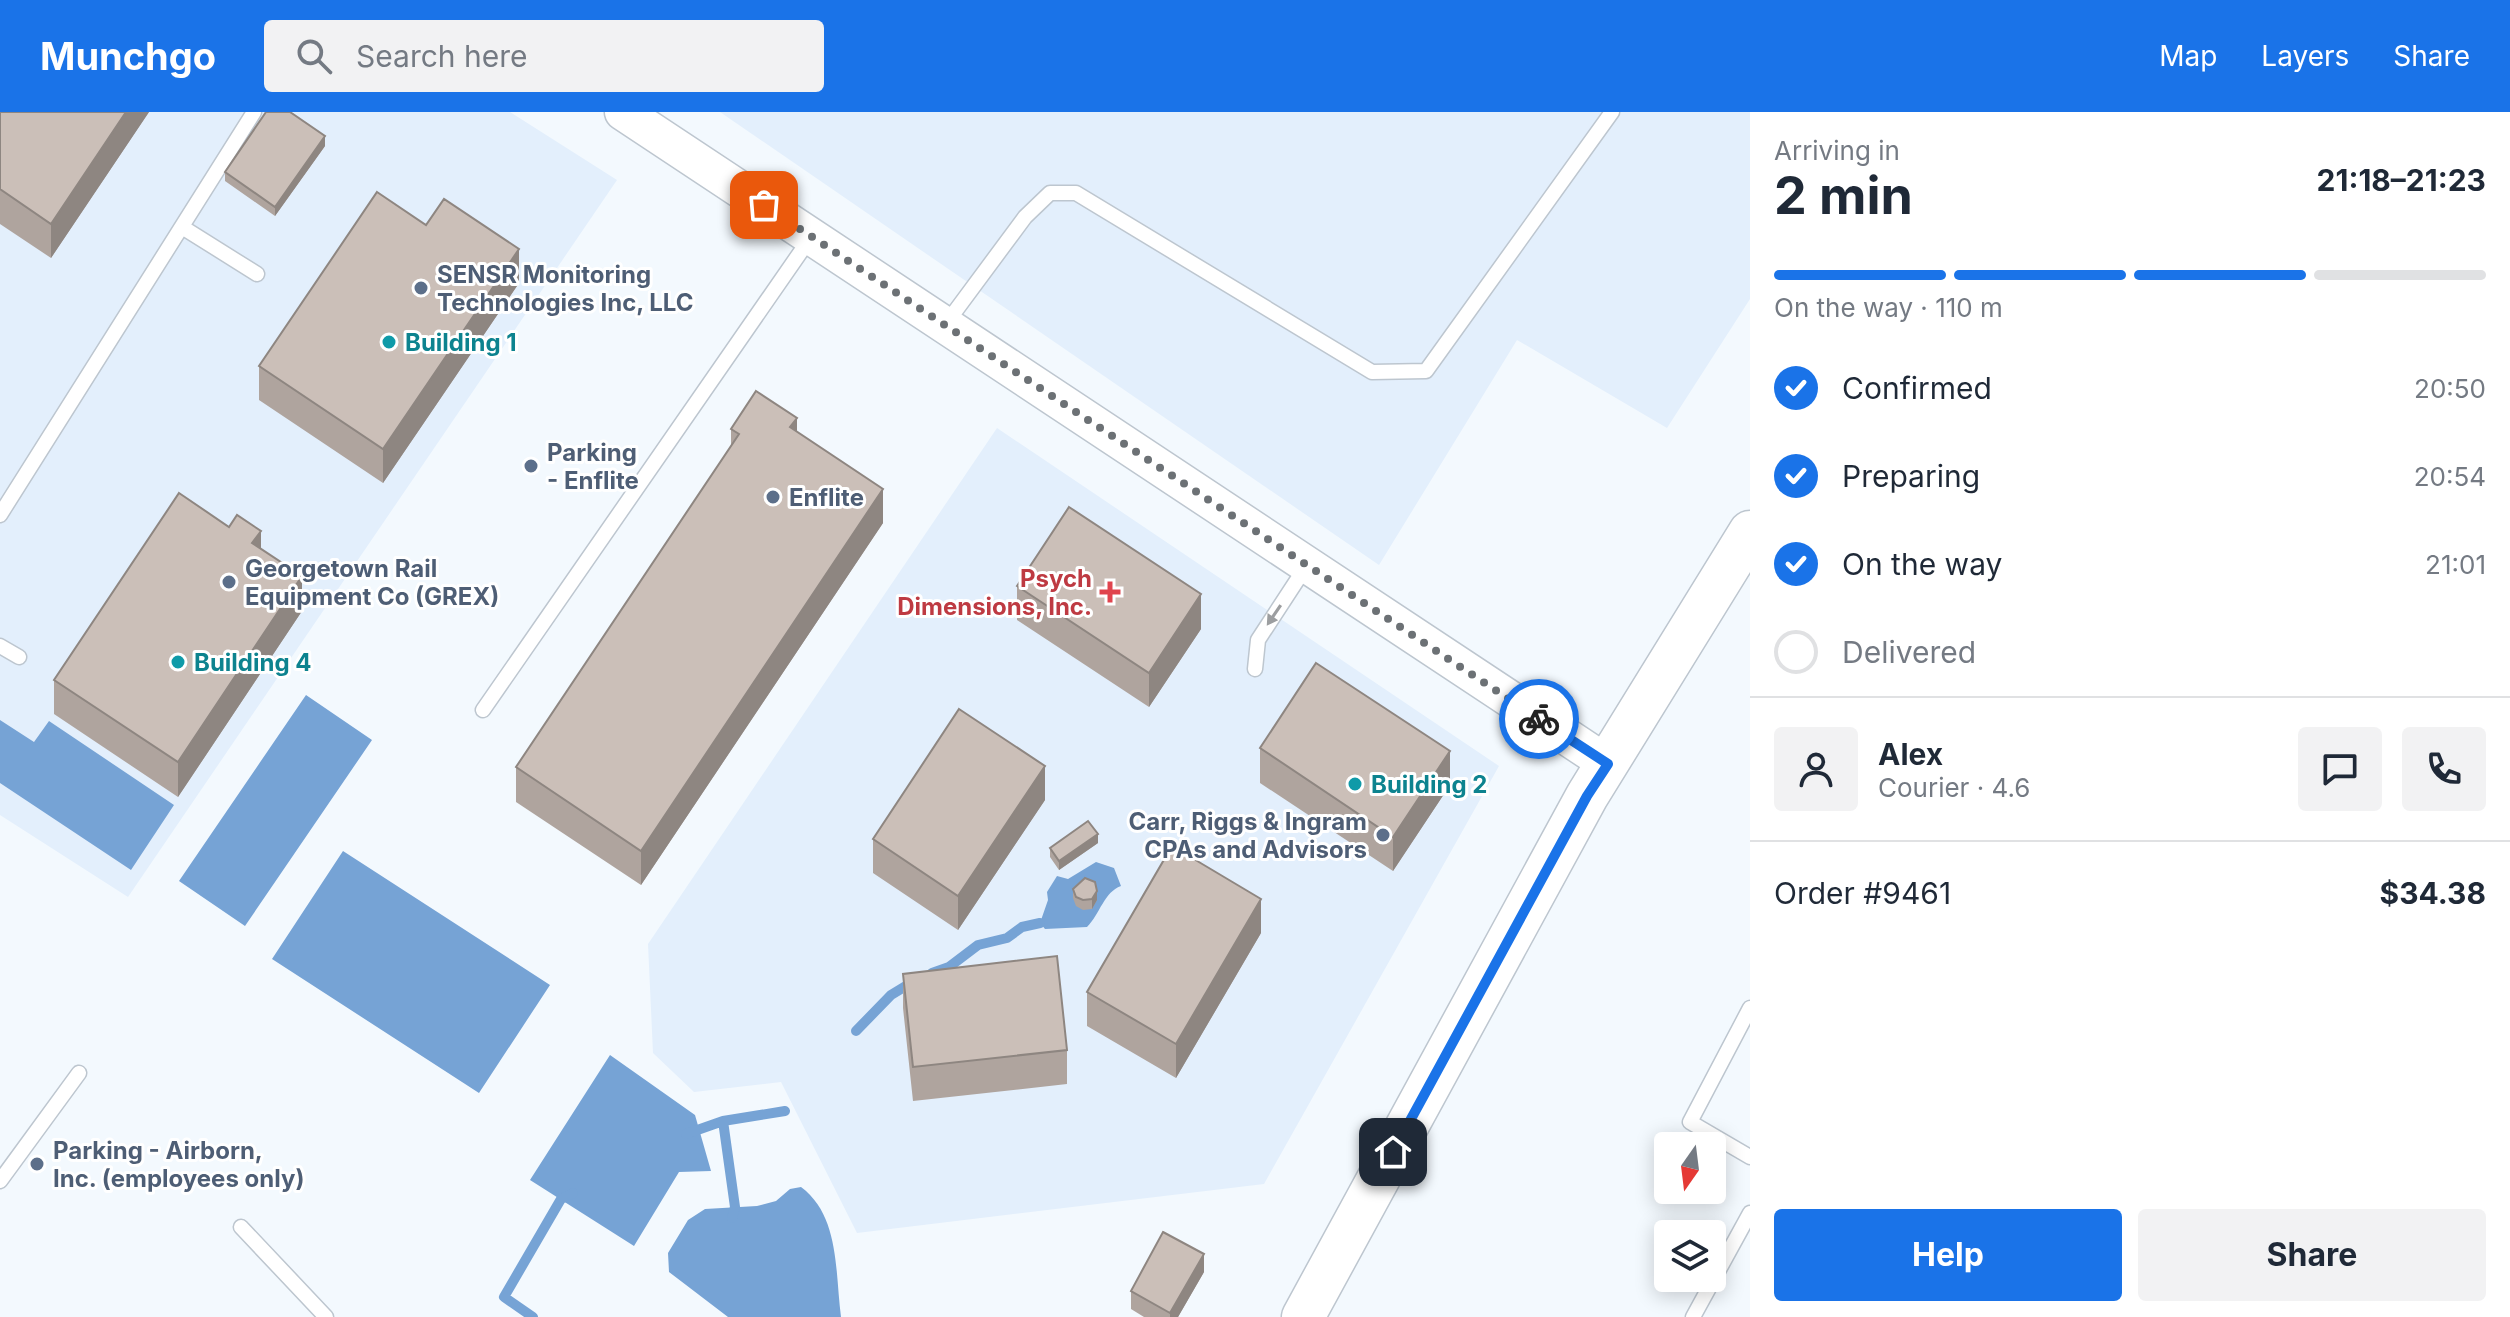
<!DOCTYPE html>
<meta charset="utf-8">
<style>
:root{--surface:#fff;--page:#f2f2f3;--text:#1f2937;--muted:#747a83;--line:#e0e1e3;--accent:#1a73e8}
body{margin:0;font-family:Inter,sans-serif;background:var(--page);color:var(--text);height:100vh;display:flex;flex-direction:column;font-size:30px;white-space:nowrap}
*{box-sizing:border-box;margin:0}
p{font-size:26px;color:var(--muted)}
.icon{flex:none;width:44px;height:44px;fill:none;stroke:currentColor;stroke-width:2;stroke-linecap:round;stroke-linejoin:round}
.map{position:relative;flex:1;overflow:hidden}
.panel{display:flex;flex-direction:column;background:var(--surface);width:760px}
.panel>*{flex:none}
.needle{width:52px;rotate:194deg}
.controls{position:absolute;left:1654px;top:1020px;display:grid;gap:16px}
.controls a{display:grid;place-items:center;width:72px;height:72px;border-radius:8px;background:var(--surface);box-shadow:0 4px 20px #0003;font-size:40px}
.pin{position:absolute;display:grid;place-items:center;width:68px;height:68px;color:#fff;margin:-34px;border-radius:16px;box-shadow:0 4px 12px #0006}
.courier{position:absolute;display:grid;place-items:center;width:80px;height:80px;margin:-40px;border:6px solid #1a73e8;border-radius:50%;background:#fff;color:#222;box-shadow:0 2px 10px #0007}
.headline em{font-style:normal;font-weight:700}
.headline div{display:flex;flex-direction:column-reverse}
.headline{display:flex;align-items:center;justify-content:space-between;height:136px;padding:0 24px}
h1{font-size:52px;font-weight:700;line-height:60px}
.bar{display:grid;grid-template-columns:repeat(4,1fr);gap:12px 8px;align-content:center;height:96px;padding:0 24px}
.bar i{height:10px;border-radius:6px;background:var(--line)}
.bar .selected{background:var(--accent)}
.bar p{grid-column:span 4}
.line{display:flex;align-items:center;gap:20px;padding:0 24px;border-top:2px solid var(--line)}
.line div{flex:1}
.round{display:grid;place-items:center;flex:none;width:84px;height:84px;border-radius:8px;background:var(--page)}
ol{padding:0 24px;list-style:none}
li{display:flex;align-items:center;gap:24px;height:88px}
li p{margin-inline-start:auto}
li .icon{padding:8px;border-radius:50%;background:var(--accent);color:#fff;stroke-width:4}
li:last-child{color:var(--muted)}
li i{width:44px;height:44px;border:4px solid var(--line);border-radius:50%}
.cta{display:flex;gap:16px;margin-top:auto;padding:16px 24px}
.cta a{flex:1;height:92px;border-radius:8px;background:var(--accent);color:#fff;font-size:32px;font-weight:700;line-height:92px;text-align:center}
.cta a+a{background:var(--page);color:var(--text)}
header{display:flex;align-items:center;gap:48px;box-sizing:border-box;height:112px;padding:0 40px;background:var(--accent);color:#fff}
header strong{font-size:38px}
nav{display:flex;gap:44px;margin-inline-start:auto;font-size:28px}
.search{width:560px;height:72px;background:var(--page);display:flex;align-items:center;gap:20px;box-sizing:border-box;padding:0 28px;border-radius:8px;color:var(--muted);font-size:30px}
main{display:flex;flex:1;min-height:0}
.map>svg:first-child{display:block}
.built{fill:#e3effc}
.water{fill:#76a3d5}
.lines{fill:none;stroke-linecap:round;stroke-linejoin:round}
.stream{stroke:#76a3d5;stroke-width:10}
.service-casing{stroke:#bdc6cf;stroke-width:17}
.tertiary-casing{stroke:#bdc6cf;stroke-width:39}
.secondary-casing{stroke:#bdc6cf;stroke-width:45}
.service{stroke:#fff;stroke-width:14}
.tertiary{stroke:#fff;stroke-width:36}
.secondary{stroke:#fff;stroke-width:42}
.wall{fill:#afa49e}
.shaded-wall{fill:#8e8681}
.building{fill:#cbbfb8;stroke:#8e8681;stroke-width:2}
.oneway{fill:#9c9ea0}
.done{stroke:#6c7175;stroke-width:8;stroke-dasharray:0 14.4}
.route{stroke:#1a73e8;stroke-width:10}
.service-dot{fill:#5c6f8a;stroke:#fff;stroke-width:3}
.culture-dot{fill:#0f9aa8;stroke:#fff;stroke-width:3}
.health-dot{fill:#e0444e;stroke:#fff;stroke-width:3}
.labels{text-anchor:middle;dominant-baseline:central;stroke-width:6;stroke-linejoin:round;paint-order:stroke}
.service-label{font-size:24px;font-weight:bold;fill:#4e5e75;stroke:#fff;text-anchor:start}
.culture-label{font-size:24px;font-weight:bold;fill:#0d838f;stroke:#fff;text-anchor:start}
.health-label{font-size:24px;font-weight:bold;fill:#be3a42;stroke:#fff;text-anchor:end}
</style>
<header>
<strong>Munchgo</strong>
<div class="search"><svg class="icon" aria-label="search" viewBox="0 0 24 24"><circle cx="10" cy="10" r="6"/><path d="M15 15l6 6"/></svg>Search here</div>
<nav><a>Map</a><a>Layers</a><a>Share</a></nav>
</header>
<main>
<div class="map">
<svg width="1750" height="1205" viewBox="0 0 1750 1205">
<rect width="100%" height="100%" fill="#f3f9fe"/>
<!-- built -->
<path class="built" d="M0 0H510L617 68 128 785 0 703Z
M720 0H1750V187L1667 316 1517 228 1379 453Z
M997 316 1499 654 1264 1072 857 1121 781 970 694 980 653 941 648 832Z"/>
<!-- water -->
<path class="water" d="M306 583 372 628 245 814 179 769Z
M0 608 34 630 49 609 174 693 131 758 0 671Z
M343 739 550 873 479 981 272 847Z
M1096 750 1114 756 1121 774C1104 780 1100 802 1087 815L1045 817 1040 811 1048 788 1047 780 1057 764 1068 767Z
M610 943 695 1003 711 1059 679 1060 634 1134 530 1068Z
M801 1075C840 1104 835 1160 841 1205H728L669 1160 668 1141 688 1108 705 1097 757 1094 776 1089 790 1077Z"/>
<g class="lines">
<!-- stream -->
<path class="stream" d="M932 861 949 855 978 833 1007 826 1022 815 1040 811
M856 919 891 883 914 869
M723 1009 735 1095 732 1106
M686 1022 723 1009 785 999
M533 1205 504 1185 561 1087 573 1081"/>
<defs>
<path id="service" d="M182 115 257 162
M945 213 1025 105 1050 81H1076L1372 260 1426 259 1612 0
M0 403 254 0
M0 534 19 545
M1255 557 1258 528 1307 453
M483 598 811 125
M1750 896 1690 1010 1750 1045
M0 1069 79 961
M241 1115 326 1205
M1693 1205 1750 1101"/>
<path id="tertiary" d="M623 0 1608 652"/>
<path id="secondary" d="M1303 1205 1587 684 1750 420"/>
</defs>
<!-- service casing -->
<use href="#service" class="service-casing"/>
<!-- tertiary casing -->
<use href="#tertiary" class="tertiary-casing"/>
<!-- secondary casing -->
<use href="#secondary" class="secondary-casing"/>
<!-- service -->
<use href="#service" class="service"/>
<!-- tertiary -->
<use href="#tertiary" class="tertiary"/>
<!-- secondary -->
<use href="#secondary" class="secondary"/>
</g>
<!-- wall -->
<path class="wall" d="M0 0H149L51 146 0 112Z
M325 34 275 104 225 69V60Z
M519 171 383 371 259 288V254Z
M731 317 797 320 883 411 641 773 516 690V655L731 334Z
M229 415 261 437 302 499 178 685 54 602V568Z
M1017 474 1201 517 1149 595 1017 508Z
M1260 636 1450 673 1393 759 1260 671Z
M1045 688 958 818 873 761V727Z
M1098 731 1059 758 1050 745V736Z
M1073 777 1097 788 1092 797 1083 798 1076 794 1073 786Z
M1261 821 1176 966 1087 914V880Z
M903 862 1067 938V972L913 989 903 896Z
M1204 1160 1178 1205H1144L1131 1197V1179Z"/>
<!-- shaded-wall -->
<path class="shaded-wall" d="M126 0H149L51 146V112Z
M325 24V34L275 104V95Z
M519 137V171L383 371V337Z
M797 306V340L790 315Z
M883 377V411L641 773V739Z
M261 419V453L252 431Z
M302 464V499L178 685V650Z
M1201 482V517L1149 595V561Z
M1450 639V673L1393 759V725Z
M1045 654V688L958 818V784Z
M1098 722V731L1059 758V749Z
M1097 779V788L1092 797V787Z
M1261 787V821L1176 966V932Z
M1204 1142V1160L1178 1205H1170V1201Z"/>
<!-- building -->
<path class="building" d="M0 0H126L51 112 0 77Z
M266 0H290L325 24 275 95 225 60Z
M377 80 426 113 444 87 519 137 383 337 259 254Z
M756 279 797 306 790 315 883 377 641 739 516 655 739 322 731 317Z
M179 381 229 415 237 403 261 419 252 431 302 464 178 650 54 568Z
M1069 395 1201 482 1149 561 1017 474Z
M1316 551 1450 639 1393 725 1260 636Z
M959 597 1045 654 958 784 873 727Z
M1088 709 1098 722 1059 749 1050 736Z
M1172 734 1261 787 1176 932 1087 880Z
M1085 766 1095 770 1097 779 1092 787 1083 788 1076 785 1073 777Z
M1057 844 1067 938 913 955 903 862Z
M1163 1120 1204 1142 1170 1201 1131 1179Z"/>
<!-- one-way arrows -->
<defs><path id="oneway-solid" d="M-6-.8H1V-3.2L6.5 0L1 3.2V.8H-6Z" transform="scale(2)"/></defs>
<use class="oneway" href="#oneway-solid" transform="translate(1274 503) rotate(124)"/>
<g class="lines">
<!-- done -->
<path class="done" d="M764 93 1539 607"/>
<!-- route -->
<path class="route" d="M1393 1040 1587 684 1608 652 1539 607"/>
</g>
<!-- markers -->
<g class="service-dot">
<circle cx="421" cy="176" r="8"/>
<circle cx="531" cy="354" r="8"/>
<circle cx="773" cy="385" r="8"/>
<circle cx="229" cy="470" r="8"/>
<circle cx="1383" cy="723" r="8"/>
<circle cx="37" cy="1052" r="8"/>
</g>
<g class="culture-dot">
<circle cx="389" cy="230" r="8"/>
<circle cx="178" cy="550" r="8"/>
<circle cx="1355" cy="672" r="8"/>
</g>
<path class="health-dot" d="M1106 468h8v8h8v8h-8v8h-8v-8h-8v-8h8z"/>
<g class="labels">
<!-- service labels -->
<g class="service-label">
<text x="437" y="162">SENSR Monitoring<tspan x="437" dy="28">Technologies Inc, LLC</tspan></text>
<text x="547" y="340">Parking<tspan x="547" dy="28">- Enflite</tspan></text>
<text x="789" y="385">Enflite</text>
<text x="245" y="456">Georgetown Rail<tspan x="245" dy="28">Equipment Co (GREX)</tspan></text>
<text x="1367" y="709" text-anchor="end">Carr, Riggs &amp; Ingram<tspan x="1367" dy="28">CPAs and Advisors</tspan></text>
<text x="53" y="1038">Parking - Airborn,<tspan x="53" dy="28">Inc. (employees only)</tspan></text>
</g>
<!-- culture labels -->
<g class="culture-label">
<text x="405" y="230">Building 1</text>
<text x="194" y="550">Building 4</text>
<text x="1371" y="672">Building 2</text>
</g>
<!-- health labels -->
<g class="health-label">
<text x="1092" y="466">Psych<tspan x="1092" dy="28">Dimensions, Inc.</tspan></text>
</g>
</g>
</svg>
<div class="controls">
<a><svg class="needle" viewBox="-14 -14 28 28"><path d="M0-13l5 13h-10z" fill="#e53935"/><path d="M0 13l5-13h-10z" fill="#747a83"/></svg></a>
<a><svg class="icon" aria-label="layers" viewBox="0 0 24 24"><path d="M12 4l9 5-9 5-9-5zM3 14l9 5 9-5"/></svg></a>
</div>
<div class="pin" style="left:764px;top:93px;background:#ea580c"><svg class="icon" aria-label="bag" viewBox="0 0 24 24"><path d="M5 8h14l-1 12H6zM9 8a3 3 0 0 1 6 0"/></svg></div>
<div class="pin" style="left:1393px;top:1040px;background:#1f2937"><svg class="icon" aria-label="home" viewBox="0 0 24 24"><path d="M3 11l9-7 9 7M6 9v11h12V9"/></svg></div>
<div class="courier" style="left:1539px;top:607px"><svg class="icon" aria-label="bike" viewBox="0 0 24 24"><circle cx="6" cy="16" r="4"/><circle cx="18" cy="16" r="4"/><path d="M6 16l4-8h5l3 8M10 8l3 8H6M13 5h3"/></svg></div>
</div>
<section class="panel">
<div class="headline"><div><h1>2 min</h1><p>Arriving in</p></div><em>21:18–21:23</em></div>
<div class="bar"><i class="selected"></i><i class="selected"></i><i class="selected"></i><i></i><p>On the way · 110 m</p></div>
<ol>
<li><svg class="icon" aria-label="check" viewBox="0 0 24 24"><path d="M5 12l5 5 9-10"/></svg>Confirmed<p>20:50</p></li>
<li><svg class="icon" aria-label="check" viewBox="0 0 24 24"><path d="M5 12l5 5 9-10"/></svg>Preparing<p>20:54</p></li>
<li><svg class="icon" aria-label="check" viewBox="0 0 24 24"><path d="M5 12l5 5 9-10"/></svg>On the way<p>21:01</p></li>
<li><i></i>Delivered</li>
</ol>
<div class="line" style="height:144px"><a class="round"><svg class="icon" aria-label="person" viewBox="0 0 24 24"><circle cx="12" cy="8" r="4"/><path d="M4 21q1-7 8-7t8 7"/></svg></a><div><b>Alex</b><p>Courier · 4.6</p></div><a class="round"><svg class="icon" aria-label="chat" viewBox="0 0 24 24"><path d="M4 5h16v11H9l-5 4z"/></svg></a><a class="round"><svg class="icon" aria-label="phone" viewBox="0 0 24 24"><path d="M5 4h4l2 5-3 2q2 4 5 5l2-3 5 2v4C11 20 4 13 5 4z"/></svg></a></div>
<div class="line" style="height:104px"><div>Order #9461</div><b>$34.38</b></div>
<div class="cta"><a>Help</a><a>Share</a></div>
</section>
</main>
